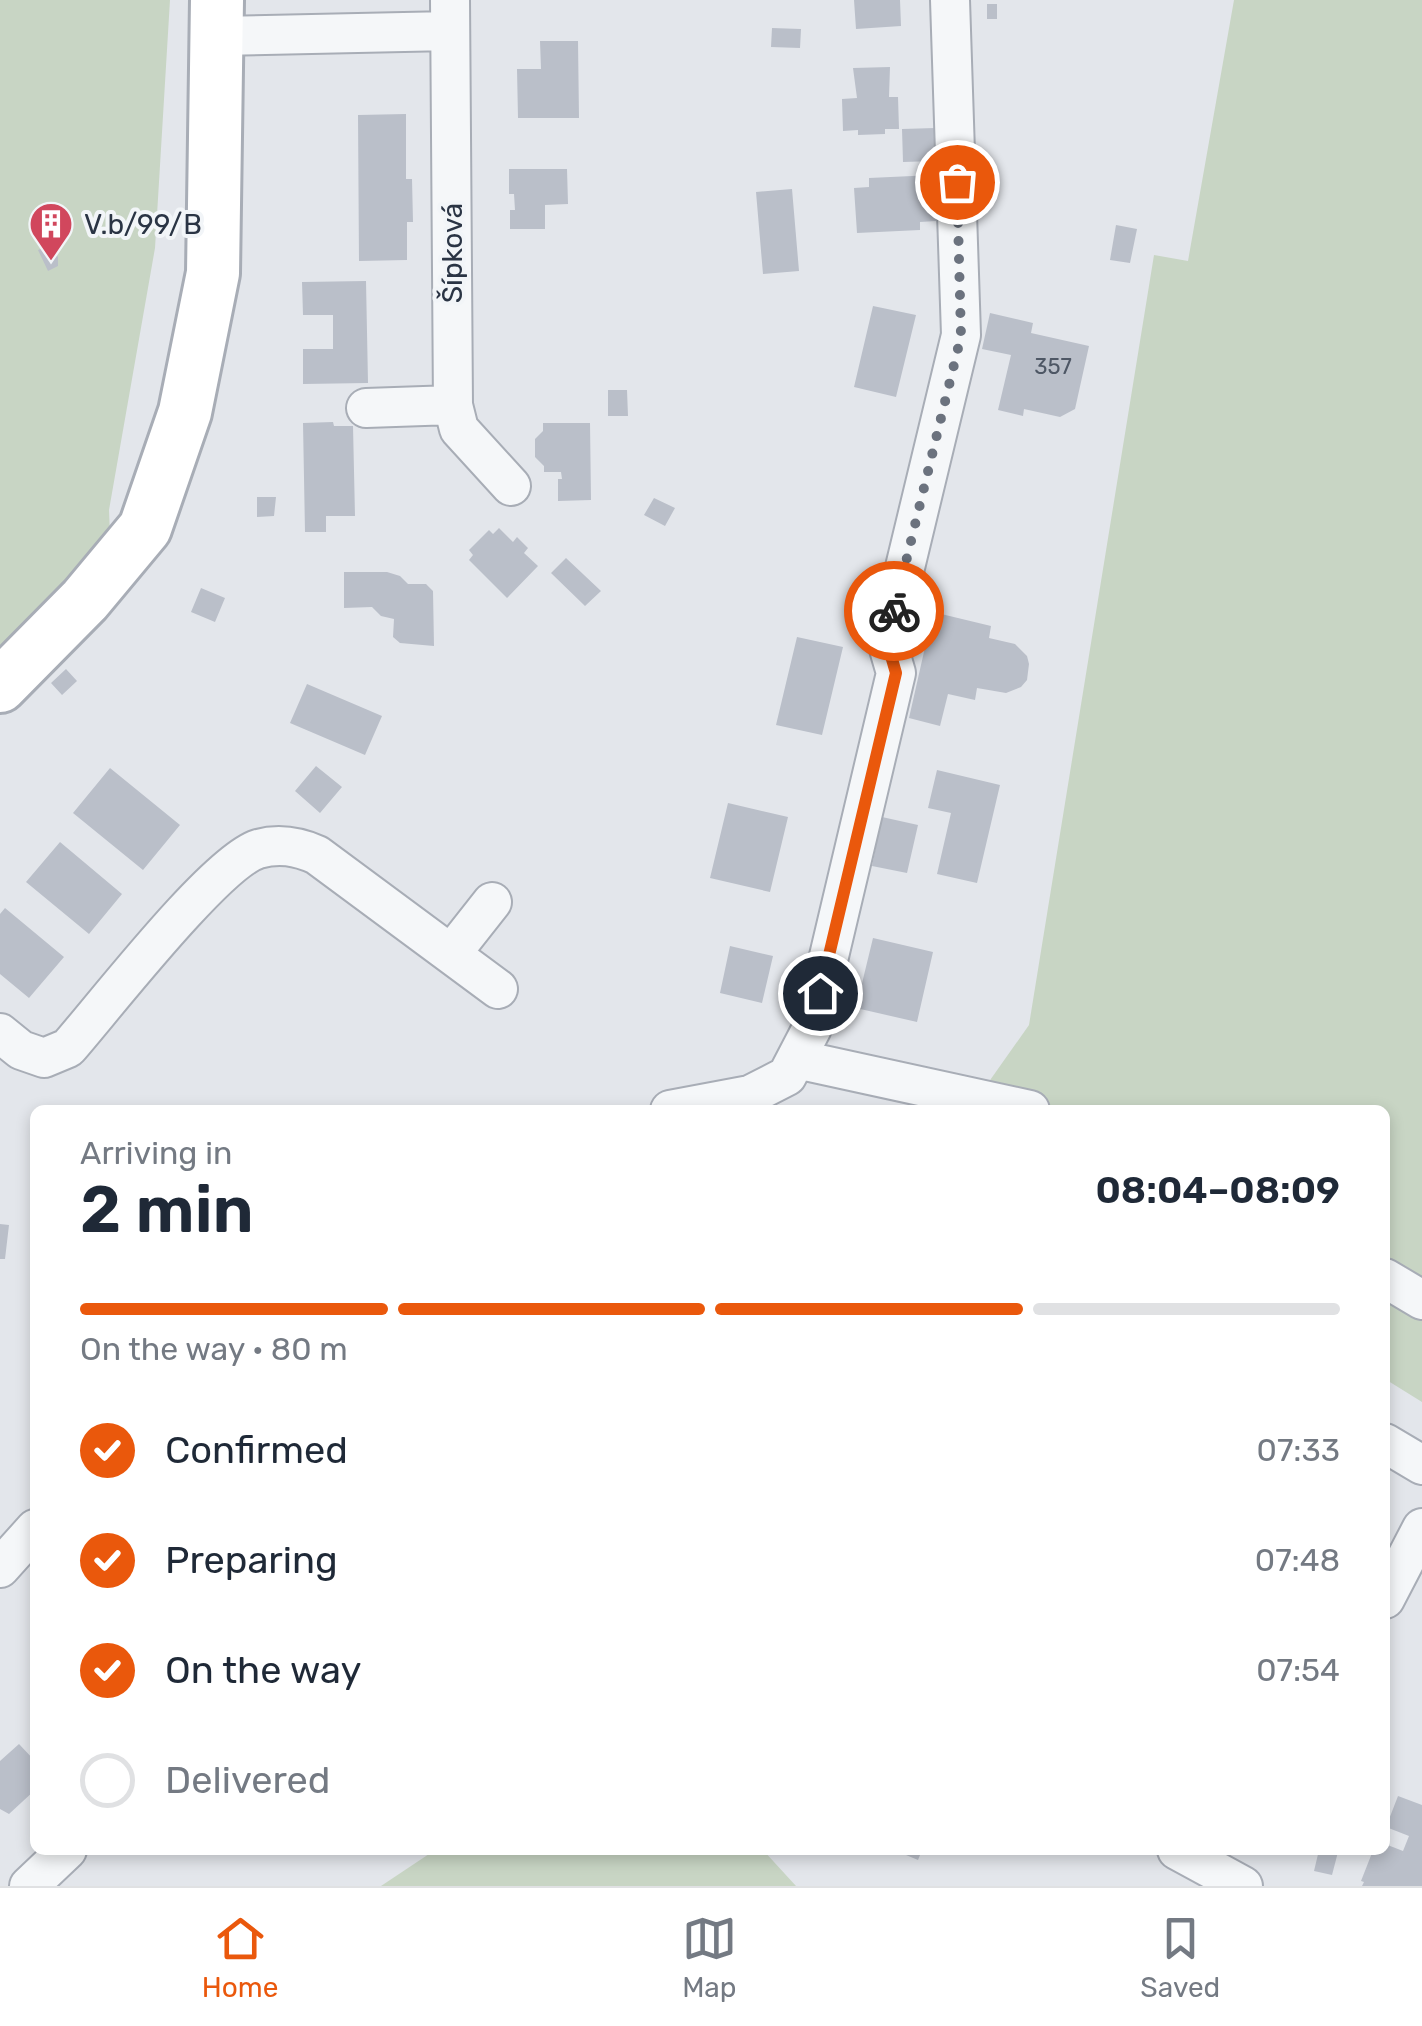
<!DOCTYPE html>
<meta charset="utf-8">
<style>
:root{--surface:#fff;--page:#f6f6f7;--text:#1f2937;--muted:#747a83;--line:#e0e1e3;--accent:#ea580c}
body{margin:0;font-family:Rubik,sans-serif;background:var(--page);color:var(--text);height:100vh;display:flex;flex-direction:column;font-size:38px;white-space:nowrap}
*{box-sizing:border-box;margin:0}
p{font-size:32px;color:var(--muted)}
.icon{flex:none;width:55px;height:55px;fill:none;stroke:currentColor;stroke-width:2;stroke-linecap:round;stroke-linejoin:round}
.map{position:relative;flex:1;overflow:hidden}
.drawer{position:absolute;left:30px;top:1105px;width:1360px;height:750px;display:flex;flex-direction:column;background:var(--surface);border-radius:15px;box-shadow:0 5px 15px #0003}
.drawer>*{flex:none}
.pin{position:absolute;display:grid;place-items:center;width:85px;height:85px;color:#fff;margin:-42px;border:5px solid #fff;border-radius:50%;box-shadow:0 2px 10px #0007}
.courier{position:absolute;display:grid;place-items:center;width:100px;height:100px;margin:-50px;border:8px solid #ea580c;border-radius:50%;background:#fff;color:#222;box-shadow:0 2px 12px #0007}
.head em{font-style:normal;font-weight:600}
.head div{display:flex;flex-direction:column-reverse}
.head{display:flex;align-items:center;justify-content:space-between;height:170px;padding:0 50px}
h1{font-size:65px;font-weight:600;line-height:75px}
.bar{display:grid;grid-template-columns:repeat(4,1fr);gap:15px 10px;align-content:center;height:120px;padding:0 50px}
.bar i{height:12px;border-radius:8px;background:var(--line)}
.bar .on{background:var(--accent)}
.bar p{grid-column:span 4}
ol{padding:0 50px;list-style:none}
li{display:flex;align-items:center;gap:30px;height:110px}
li p{margin-inline-start:auto}
li .icon{padding:10px;border-radius:50%;background:var(--accent);color:#fff;stroke-width:4}
li:last-child{color:var(--muted)}
li i{width:55px;height:55px;border:5px solid var(--line);border-radius:50%}
.dock{display:flex;justify-content:space-around;align-items:center;height:140px;border-top:2px solid var(--line);background:var(--surface);font-size:28px;color:var(--muted)}
.dock a{display:grid;justify-items:center;gap:5px}
.dock .on{color:var(--accent)}
.map>svg:first-child{display:block}
.green{fill:#c8d5c4}
.building{fill:#babfc9}
.lines{fill:none;stroke-linecap:round;stroke-linejoin:round}
.street-casing{stroke:#a8adb6;stroke-width:42}
.secondary-casing{stroke:#a8adb6;stroke-width:58}
.street{stroke:#f5f7f9;stroke-width:38}
.secondary{stroke:#fff;stroke-width:52}
.done{stroke:#6b727e;stroke-width:10;stroke-dasharray:0 18}
.route{stroke:#ea580c;stroke-width:12}
.labels{text-anchor:middle;dominant-baseline:central;stroke-width:8;stroke-linejoin:round;paint-order:stroke}
.number-label{font-size:22px;fill:#4e5765}
.poi-label{font-size:28px;fill:#2a3444;stroke:#f2f5f8;text-anchor:start}
.street-label{font-size:28px;fill:#2a3444;stroke:#f2f5f8}
</style>
<div class="map">
<svg width="1422" height="1886" viewBox="0 0 1422 1886">
<rect width="100%" height="100%" fill="#e3e6eb"/>
<!-- green -->
<path class="green" d="M0 0H170L155 248 109 510 110 535 0 647Z
M1234 0H1422V1402L1385 1379V1110H969L1029 1025 1154 255 1188 261Z
M435 1850H763L796 1886H381Z"/>
<!-- building -->
<path class="building" d="M854 0H900L901 26 856 29Z
M987 4H997V19H987Z
M772 28 801 29 800 48 771 47Z
M540 41H578L579 118H518L517 69H541Z
M890 67 889 97H898L899 129H885V134L858 135V130L843 131 842 99 857 98 853 68Z
M406 114V179H412L413 222H407V260L359 261 358 115Z
M935 128 936 161 903 162 902 129Z
M509 169H567L568 204 545 205V229H510V210H515L514 194H509Z
M934 175 936 221 920 222V230L857 233 854 188 869 187V178Z
M792 189 799 271 763 274 756 192Z
M1116 225 1137 229 1130 263 1110 260Z
M48 245 58 257V266L48 271 38 250Z
M366 281 368 383 303 384V349H333V315H303L302 282Z
M873 306 916 315 896 397 854 387Z
M990 313 1033 323 1031 333 1089 346 1075 409 1060 417 1024 409 1023 416 998 410 1011 355 982 349Z
M608 390H627L628 416H608Z
M333 422 334 426H353L355 516H326V532H305L303 423Z
M543 423H590L591 500 558 501V479H562L561 472H544V466L535 457V439L543 431Z
M257 497H276L274 516 257 517Z
M654 498 675 508 665 526 644 515Z
M499 528 513 542 517 537 528 548 524 553 538 566 507 598 469 560 473 555 469 550 489 530 493 534Z
M566 558 601 591 585 606 551 573Z
M344 572H387L400 576 408 584H426L433 591 434 646 400 643 393 637 394 619 381 616 372 607 344 608Z
M201 588 225 598 215 622 191 612Z
M933 612 991 626 989 638 1015 644 1027 656 1029 664 1027 680 1021 687 1006 693 977 688 975 700 948 694 940 726 909 718Z
M797 637 843 647 822 735 776 725Z
M66 669 77 681 62 695 51 683Z
M307 684 382 716 365 755 290 723Z
M316 766 342 787 320 813 295 791Z
M110 768 180 825 143 870 73 813Z
M937 770 1000 785 977 883 937 874 951 813 928 808Z
M728 803 788 817 770 892 710 878Z
M882 817 918 825 907 873 872 866Z
M60 842 122 894 89 934 26 882Z
M5 908 64 957 29 998 0 974V914Z
M873 938 933 952 917 1022 856 1008Z
M730 946 773 956 762 1003 720 993Z
M0 1224 9 1225 5 1259H0Z
M19 1744 35 1761V1790L9 1814 0 1809V1761Z
M1398 1796 1422 1805V1886H1362L1364 1882 1361 1881 1372 1853 1385 1850V1844L1403 1851 1409 1836 1386 1827Z
M894 1850H922L918 1860Z
M1319 1850 1338 1852 1332 1875 1314 1871Z"/>
<g class="lines">
<defs>
<path id="street" d="M450 0 453 405 459 429 511 486
M217 36 450 31
M366 408 453 405
M451 954 492 902
M0 1033 21 1050 44 1058 68 1048C104 1007 215 863 258 849 279 843 297 846 317 855L498 989
M796 1059 1030 1110
M670 1110 750 1095 787 1076 812 1028 896 673 887 642 961 335 950 0
M1385 1278 1422 1300
M1385 1443 1422 1465
M0 1568 35 1529
M1385 1599 1422 1528
M1177 1850 1243 1886
M29 1886 67 1850"/>
<path id="secondary" d="M0 686 85 600 145 528 185 412 213 273 217 0"/>
</defs>
<!-- street casing -->
<use href="#street" class="street-casing"/>
<!-- secondary casing -->
<use href="#secondary" class="secondary-casing"/>
<!-- street -->
<use href="#street" class="street"/>
<!-- secondary -->
<use href="#secondary" class="secondary"/>
</g>
<g class="lines">
<!-- done -->
<path class="done" d="M894 611 961 336 957 182"/>
<!-- route -->
<path class="route" d="M820 993 896 673 887 642 894 611"/>
</g>
<!-- icons -->
<defs>
<symbol id="building-pin" viewBox="-11 -11 22 30"><path d="M0 17L-7.5 6A9.5 9.5 0 1 1 7.5 6Z" fill="#d1475d" stroke="#f2f5f8"/><path d="M-4-6H4V6H1V3H-1V6H-4ZM-2.5-4.3h1.7v1.8h-1.7ZM.8-4.3h1.7v1.8H.8ZM-2.5-1h1.7V.8h-1.7ZM.8-1h1.7V.8H.8Z" fill="#fff"/></symbol>
</defs>
<g fill-rule="evenodd">
<use href="#building-pin" x="26" y="199" width="50" height="68"/>
</g>
<g class="labels">
<!-- number labels -->
<g class="number-label">
<text x="1053" y="366">357</text>
</g>
<!-- poi labels -->
<g class="poi-label">
<text x="84" y="224">V.b/99/B</text>
</g>
<!-- street labels -->
<g class="street-label">
<text transform="translate(452 253) rotate(-90)">Šípková</text>
</g>
</g>
</svg>
<div class="pin" style="left:957px;top:182px;background:#ea580c"><svg class="icon" aria-label="bag" viewBox="0 0 24 24"><path d="M5 8h14l-1 12H6zM9 8a3 3 0 0 1 6 0"/></svg></div>
<div class="pin" style="left:820px;top:993px;background:#1f2937"><svg class="icon" aria-label="home" viewBox="0 0 24 24"><path d="M3 11l9-7 9 7M6 9v11h12V9"/></svg></div>
<div class="courier" style="left:894px;top:611px"><svg class="icon" aria-label="bike" viewBox="0 0 24 24"><circle cx="6" cy="16" r="4"/><circle cx="18" cy="16" r="4"/><path d="M6 16l4-8h5l3 8M10 8l3 8H6M13 5h3"/></svg></div>
<section class="drawer">
<div class="head"><div><h1>2 min</h1><p>Arriving in</p></div><em>08:04–08:09</em></div>
<div class="bar"><i class="on"></i><i class="on"></i><i class="on"></i><i></i><p>On the way · 80 m</p></div>
<ol>
<li><svg class="icon" aria-label="check" viewBox="0 0 24 24"><path d="M5 12l5 5 9-10"/></svg>Confirmed<p>07:33</p></li>
<li><svg class="icon" aria-label="check" viewBox="0 0 24 24"><path d="M5 12l5 5 9-10"/></svg>Preparing<p>07:48</p></li>
<li><svg class="icon" aria-label="check" viewBox="0 0 24 24"><path d="M5 12l5 5 9-10"/></svg>On the way<p>07:54</p></li>
<li><i></i>Delivered</li>
</ol>
</section>
</div>
<nav class="dock">
<a class="on"><svg class="icon" aria-label="home" viewBox="0 0 24 24"><path d="M3 11l9-7 9 7M6 9v11h12V9"/></svg>Home</a>
<a><svg class="icon" aria-label="map" viewBox="0 0 24 24"><path d="M3 6l6-2 6 2 6-2v14l-6 2-6-2-6 2zM9 4v14M15 6v14"/></svg>Map</a>
<a><svg class="icon" aria-label="saved" viewBox="0 0 24 24"><path d="M7 4h10v16l-5-4-5 4z"/></svg>Saved</a>
</nav>
